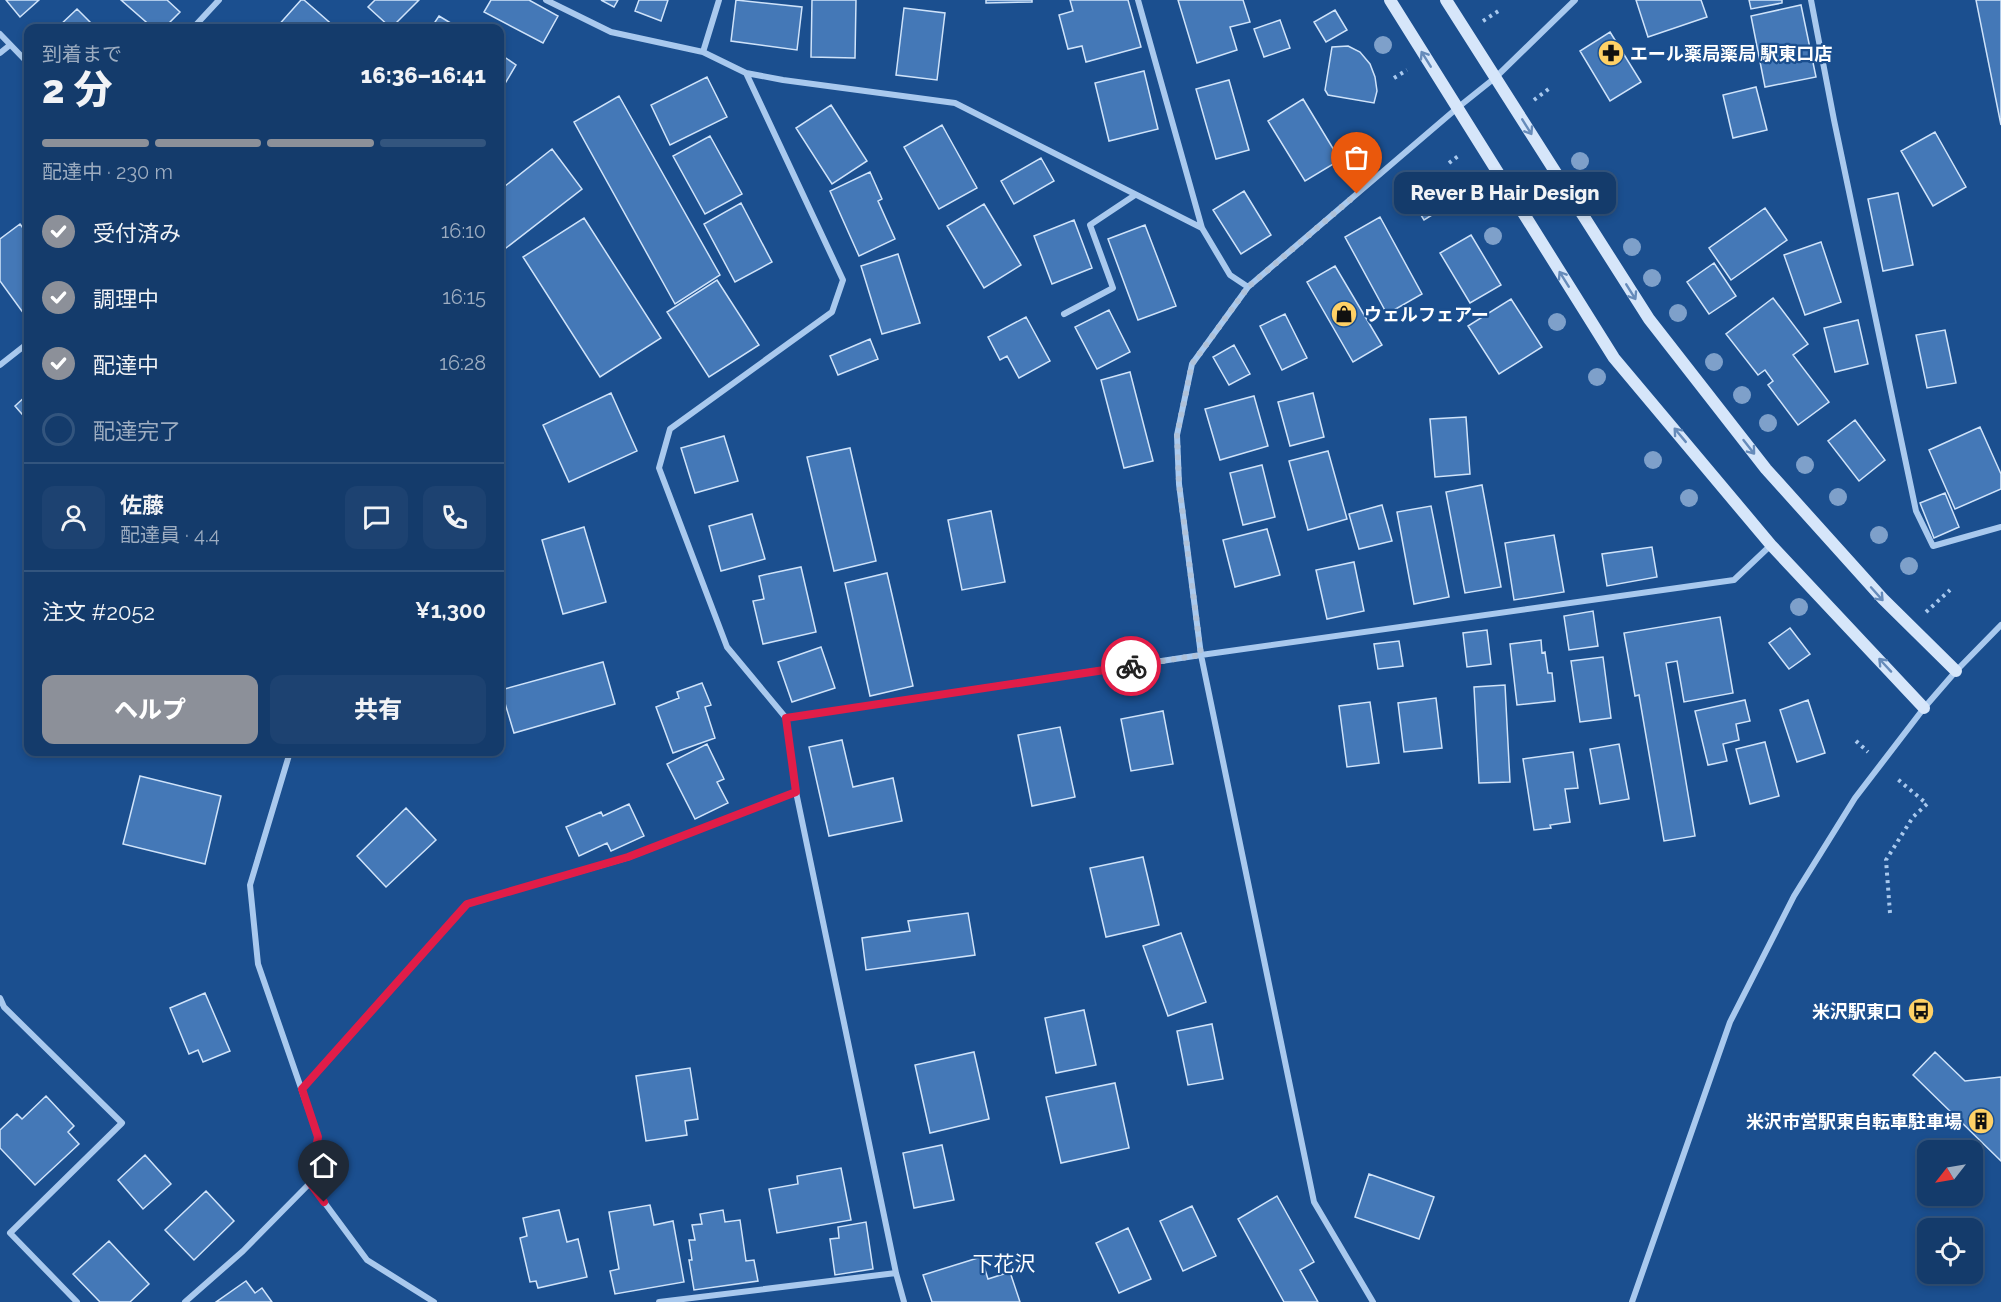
<!DOCTYPE html>
<html lang="ja">
<meta charset="utf-8">
<style>
:root{--surface:#143b6b;--page:#1d4271;--text:#f1f3f6;--muted:#9dadc1;--line:#33557e;--accent:#8c9099}
body{margin:0;font-family:Raleway,"Noto Sans JP",sans-serif;background:var(--page);color:var(--text);height:100vh;display:flex;flex-direction:column;font-size:22px;white-space:nowrap}
*{box-sizing:border-box;margin:0}
p{font-size:20px;color:var(--muted)}
.icon{flex:none;width:33px;height:33px;fill:none;stroke:currentColor;stroke-width:2;stroke-linecap:round;stroke-linejoin:round}
.map{position:relative;flex:1;overflow:hidden}
.drawer{position:absolute;left:24px;top:24px;width:480px;height:732px;display:flex;flex-direction:column;background:var(--surface);border-radius:12px;box-shadow:0 3px 9px #0003,0 0 0 2px var(--line)}
.drawer>*{flex:none}
.needle{width:39px;rotate:239deg}
.controls{position:absolute;left:1917px;top:1140px;display:grid;gap:12px}
.controls a{display:grid;place-items:center;width:66px;height:66px;border-radius:12px;background:var(--surface);box-shadow:0 3px 9px #0003,0 0 0 2px var(--line);font-size:30px}
.pin{position:absolute;display:grid;place-items:center;width:51px;height:51px;color:#fff;margin:-62px -26px;border-radius:50% 50% 50% 0;rotate:-45deg;box-shadow:0 0 6px #0007}
.pin .icon{rotate:45deg}
.courier{position:absolute;display:grid;place-items:center;width:60px;height:60px;margin:-30px;border:4px solid #e11d48;border-radius:50%;background:#fff;color:#222;box-shadow:0 2px 8px #0007}
.bubble{position:absolute;height:42px;border-radius:12px;background:var(--surface);box-shadow:0 3px 9px #0003,0 0 0 2px var(--line);font-size:20px;font-weight:800;line-height:42px;text-align:center}
.head em{font-style:normal;font-weight:800}
.head div{display:flex;flex-direction:column-reverse}
.head{display:flex;align-items:center;justify-content:space-between;height:102px;padding:0 18px}
h1{font-size:39px;font-weight:800;line-height:45px}
.bar{display:grid;grid-template-columns:repeat(4,1fr);gap:9px 6px;align-content:center;height:72px;padding:0 18px}
.bar i{height:8px;border-radius:4px;background:var(--line)}
.bar .active{background:var(--accent)}
.bar p{grid-column:span 4}
.line{display:flex;align-items:center;gap:15px;padding:0 18px;border-top:2px solid var(--line)}
.line div{flex:1}
.round{display:grid;place-items:center;flex:none;width:63px;height:63px;border-radius:12px;background:var(--page)}
ol{padding:0 18px;list-style:none}
li{display:flex;align-items:center;gap:18px;height:66px}
li p{margin-inline-start:auto}
li .icon{padding:6px;border-radius:50%;background:var(--accent);color:#fff;stroke-width:4}
li:last-child{color:var(--muted)}
li i{width:33px;height:33px;border:3px solid var(--line);border-radius:50%}
.primary-button{display:flex;gap:12px;margin-top:auto;padding:12px 18px}
.primary-button a{flex:1;height:69px;border-radius:12px;background:var(--accent);color:#fff;font-size:24px;font-weight:800;line-height:69px;text-align:center}
.primary-button a+a{background:var(--page);color:var(--text)}
.map>svg:first-child{display:block}
.building{fill:#4478b7;stroke:#cfe3fa;stroke-width:1.5}
.lines{fill:none;stroke-linecap:round;stroke-linejoin:round}
.path{stroke:#a9c9ee;stroke-width:4;stroke-dasharray:3 4.5;stroke-linecap:butt}
.street{stroke:#a9c9ee;stroke-width:6}
.secondary{stroke:#d6e6fa;stroke-width:12}
.tree{fill:#7ea0ca}
.oneway{stroke:#668bba}
.done{stroke:#afc1d8;stroke-width:6;stroke-dasharray:0 10.8}
.route{stroke:#e11d48;stroke-width:8}
.labels{text-anchor:middle;dominant-baseline:central;stroke-width:4.5;stroke-linejoin:round;paint-order:stroke}
.poi-label{font-size:18px;font-weight:bold;fill:#fff;stroke:#1b4f8f;text-anchor:start}
.quarter-label{font-size:21px;fill:#fff;stroke:#1b4f8f}
</style>
<div class="map">
<svg width="2001" height="1302" viewBox="0 0 2001 1302">
<rect width="100%" height="100%" fill="#1b4f8f"/>
<!-- building -->
<path class="building" d="M6 0H39L20 17Z
M121 0H167L180 12 164 28H153Z
M301 0H304L336 28H276Z
M375 0H419L391 28 368 7Z
M491 0H529L558 16 543 43 484 12Z
M601 0H618L614 7Z
M639 0H668L661 21 635 11Z
M736 0 802 7 797 50 731 41Z
M812 0H856L855 58 811 57Z
M986 0H1032V2L986 3Z
M1070 0H1128L1141 47 1086 62 1082 46 1068 49 1059 15 1073 11Z
M1178 0H1243L1250 22 1230 27 1237 50 1197 63Z
M1636 0H1701L1707 17 1648 37Z
M1749 0H1782V3L1751 9Z
M1976 0H2001V125Z
M1801 5 1816 77 1765 87 1751 16Z
M904 8 945 13 937 80 896 75Z
M77 9 96 28H57Z
M1335 10 1347 30 1326 42 1314 22Z
M439 16 459 28H431Z
M1280 20 1290 48 1264 57 1254 29Z
M1610 32 1641 82 1610 101 1580 51Z
M1348 46 1360 52 1370 64 1375 77 1377 91 1374 103 1328 95 1325 90 1332 47Z
M500 54 516 65 500 92Z
M1144 71 1158 129 1109 141 1095 83Z
M707 77 727 117 670 145 651 105Z
M1229 80 1249 150 1216 159 1196 89Z
M1756 87 1767 130 1733 138 1723 95Z
M619 96 720 275 675 304 574 122Z
M1303 99 1340 160 1305 181 1268 121Z
M831 105 867 161 832 184 796 128Z
M942 125 977 188 939 209 904 147Z
M1935 132 1966 187 1933 206 1901 151Z
M710 136 742 194 705 214 673 156Z
M552 149 582 189 506 248 500 240V190Z
M1041 158 1054 181 1014 204 1001 181Z
M870 172 882 199 878 201 895 239 859 256 830 191Z
M1435 178 1450 204 1424 220 1408 194Z
M1244 191 1271 235 1241 254 1213 210Z
M1898 193 1913 265 1883 271 1868 199Z
M741 203 772 262 735 282 704 224Z
M984 204 1021 265 984 288 947 226Z
M1765 208 1787 240 1731 280 1709 248Z
M1380 217 1422 294 1387 314 1345 237Z
M584 218 661 338 600 377 523 257Z
M1074 220 1092 268 1052 284 1034 236Z
M20 224 28 235V311L24 314 0 281V239Z
M1145 225 1176 306 1138 320 1108 239Z
M1471 235 1501 285 1470 303 1440 253Z
M1821 242 1841 302 1805 315 1784 255Z
M898 254 920 323 882 334 861 266Z
M1714 263 1736 296 1709 314 1687 282Z
M1335 266 1382 345 1353 362 1307 282Z
M717 280 759 345 709 377 667 312Z
M1773 298 1808 344 1793 355 1829 402 1798 425 1768 385 1773 381 1765 370 1758 375 1726 334Z
M1511 299 1542 347 1499 374 1468 326Z
M1109 310 1130 352 1097 369 1075 327Z
M1285 314 1307 358 1282 370 1260 326Z
M1026 317 1050 361 1019 378 1007 356 1000 360 988 337Z
M1858 320 1868 364 1835 372 1824 328Z
M1945 330 1956 383 1927 388 1916 335Z
M870 339 878 359 838 375 830 356Z
M1234 345 1250 374 1229 385 1213 357Z
M1130 372 1153 461 1124 468 1101 380Z
M611 393 637 451 569 482 543 425Z
M1313 393 1324 437 1290 446 1278 402Z
M28 394V421L15 406Z
M1254 396 1268 446 1220 460 1205 409Z
M1466 417 1470 474 1435 477 1430 419Z
M1855 420 1885 460 1859 481 1828 441Z
M1980 427 2001 474V489L1955 509 1929 450Z
M724 436 738 481 695 493 681 448Z
M850 448 876 561 834 571 807 457Z
M1328 451 1347 519 1308 530 1289 461Z
M1262 465 1275 517 1243 525 1230 473Z
M1482 485 1501 587 1465 593 1446 492Z
M1945 493 1959 527 1934 538 1920 503Z
M1382 505 1392 541 1359 549 1349 514Z
M1431 506 1449 597 1414 604 1397 512Z
M991 511 1005 582 962 590 948 520Z
M752 514 765 559 721 571 709 526Z
M584 527 606 602 563 614 542 540Z
M1267 529 1280 575 1235 587 1223 540Z
M1554 535 1564 592 1514 600 1505 543Z
M1652 547 1657 577 1607 586 1602 554Z
M1354 562 1364 611 1327 619 1316 570Z
M801 567 816 632 763 644 753 601 764 599 759 576Z
M887 573 913 686 870 696 845 583Z
M1593 611 1598 646 1569 650 1564 616Z
M1720 617 1733 693 1684 702 1677 661 1666 663 1695 836 1664 841 1639 695 1635 696 1624 633Z
M1790 628 1810 654 1789 669 1769 643Z
M1487 630 1491 664 1467 667 1463 633Z
M1541 640 1542 653 1545 652 1548 673H1552L1555 701 1517 705 1510 644Z
M1399 641 1403 666 1378 669 1374 644Z
M821 647 835 688 792 702 778 662Z
M1603 657 1611 718 1580 722 1571 661Z
M603 662 615 704 514 733 501 690Z
M702 683 711 705 705 707 715 738 673 753 656 707 679 698 677 692Z
M1505 685 1510 782 1479 783 1474 687Z
M1436 698 1442 748 1404 752 1398 703Z
M1745 700 1750 721 1736 724 1739 740 1723 744 1727 761 1708 765 1695 711Z
M1808 700 1825 753 1797 762 1780 710Z
M1370 702 1379 763 1347 767 1339 706Z
M1163 711 1173 764 1131 771 1121 719Z
M1060 727 1075 797 1032 806 1018 735Z
M842 740 853 787 893 778 902 821 829 836 809 747Z
M1765 742 1779 796 1750 804 1736 749Z
M707 744 724 779 717 782 728 803 695 819 667 764Z
M1619 744 1629 799 1600 804 1590 749Z
M1573 752 1578 788 1565 789 1570 822 1550 825 1551 828 1534 830 1523 759Z
M140 776 221 796 205 864 123 844Z
M629 804 644 836 611 851 607 843 579 856 566 827 601 812 603 816Z
M406 808 436 840 386 887 357 856Z
M1143 857 1159 925 1106 937 1090 868Z
M968 913 975 955 866 970 862 938 910 931 908 921Z
M1181 933 1206 1002 1168 1016 1143 946Z
M205 993 230 1051 203 1062 198 1050 189 1054 170 1008Z
M1084 1010 1096 1065 1056 1073 1045 1018Z
M1212 1024 1223 1079 1188 1085 1177 1031Z
M974 1052 989 1119 930 1133 915 1065Z
M1935 1052 1965 1081 2001 1077V1161L1913 1075Z
M690 1068 698 1119 685 1121 687 1135 646 1141 636 1076Z
M1115 1083 1129 1148 1061 1163 1046 1097Z
M46 1096 74 1126 68 1132 79 1144 35 1185 0 1148V1130L17 1114 22 1119Z
M942 1145 954 1200 914 1208 903 1153Z
M145 1155 171 1184 143 1209 118 1180Z
M841 1168 851 1220 777 1233 769 1189 798 1184 797 1176Z
M1369 1174 1434 1197 1419 1239 1355 1217Z
M206 1191 234 1221 194 1260 165 1230Z
M1277 1196 1314 1262 1300 1270 1318 1302H1284L1238 1219Z
M650 1205 654 1225 673 1221 684 1282 615 1294 610 1271 619 1269 609 1212Z
M1192 1206 1216 1256 1183 1271 1160 1221Z
M559 1210 567 1242 578 1239 587 1277 538 1288 536 1281 530 1282 520 1238 527 1236 523 1218Z
M723 1210 725 1222 740 1220 746 1261 754 1260 758 1281 694 1290 689 1260H692L689 1240H695L692 1225 702 1224 700 1214Z
M866 1222 873 1269 835 1275 830 1239 839 1238 838 1227Z
M1128 1228 1151 1279 1119 1293 1096 1243Z
M109 1241 149 1284 130 1302H100L73 1274Z
M981 1257 988 1279 1010 1272 1020 1302H932L923 1275Z
M246 1281 255 1293 262 1288 272 1302H216Z"/>
<g class="lines">
<!-- path -->
<path class="path" d="M1483 21 1500 10
M1394 78 1407 70
M1534 100 1550 88
M1449 163 1461 154
M1926 612 1950 590
M1856 741 1868 752
M1890 913 1886 860 1913 817 1927 804 1895 777"/>
<!-- street -->
<path class="street" d="M546 0 611 32 703 52 746 73 783 80 955 103 1202 228
M1138 0 1202 228 1230 275 1248 287
M1811 0 1834 120 1916 511 1933 546 2001 527
M193 28 219 0
M0 34 28 63
M703 52 719 0
M0 53 10 45
M746 73 843 280 832 312 670 429 659 468 727 647 786 718 796 792 896 1273 904 1302
M1064 314 1113 288 1090 225 1135 195
M0 365 28 343
M786 718 1201 655 1734 580 1771 545
M0 998 4 1007 122 1123 10 1233 77 1302
M302 1089 467 904 629 857 796 792
M310 1183 367 1260 434 1302
M185 1302 243 1251 310 1183 318 1137 258 964 250 885 290 752
M659 1302 896 1273
M1373 1302 1314 1202 1201 655 1179 484 1177 435 1192 364 1248 287 1456 109 1496 77 1575 0
M1632 1302 1730 1022 1794 896 1855 798 1924 708 1956 671 2001 625"/>
<!-- secondary -->
<path class="secondary" d="M1390 0 1614 358 1771 545 1924 708
M1446 0 1649 319 1766 469 1883 599 1956 671"/>
</g>
<!-- trees -->
<g class="tree">
<circle cx="1383" cy="45" r="9"/>
<circle cx="1580" cy="161" r="9"/>
<circle cx="1602" cy="206" r="9"/>
<circle cx="1493" cy="236" r="9"/>
<circle cx="1632" cy="247" r="9"/>
<circle cx="1652" cy="278" r="9"/>
<circle cx="1678" cy="313" r="9"/>
<circle cx="1557" cy="322" r="9"/>
<circle cx="1714" cy="362" r="9"/>
<circle cx="1597" cy="377" r="9"/>
<circle cx="1742" cy="395" r="9"/>
<circle cx="1768" cy="423" r="9"/>
<circle cx="1653" cy="460" r="9"/>
<circle cx="1805" cy="465" r="9"/>
<circle cx="1838" cy="497" r="9"/>
<circle cx="1689" cy="498" r="9"/>
<circle cx="1879" cy="535" r="9"/>
<circle cx="1909" cy="566" r="9"/>
<circle cx="1799" cy="607" r="9"/>
</g>
<!-- one-way arrows -->
<defs><path id="oneway-shaft" d="M-6 0H5M1.5-3L5.5 0L1.5 3" fill="none" stroke-width="1.6" stroke-linecap="round" stroke-linejoin="round" transform="scale(1.5)"/></defs>
<g class="oneway">
<use href="#oneway-shaft" transform="translate(1426 59) rotate(-122)"/>
<use href="#oneway-shaft" transform="translate(1527 127) rotate(58)"/>
<use href="#oneway-shaft" transform="translate(1564 279) rotate(-122)"/>
<use href="#oneway-shaft" transform="translate(1631 292) rotate(58)"/>
<use href="#oneway-shaft" transform="translate(1680 435) rotate(-130)"/>
<use href="#oneway-shaft" transform="translate(1749 447) rotate(52)"/>
<use href="#oneway-shaft" transform="translate(1877 594) rotate(48)"/>
<use href="#oneway-shaft" transform="translate(1885 665) rotate(-133)"/>
</g>
<g class="lines">
<!-- done -->
<path class="done" d="M1131 666 1201 655 1179 484 1177 435 1192 364 1248 287 1357 194"/>
<!-- route -->
<path class="route" d="M324 1202 310 1183 318 1137 302 1089 467 904 628 857 796 792 786 718 1131 666"/>
</g>
<!-- icons -->
<defs>
<symbol id="pharmacy-disc" viewBox="-11 -11 22 22"><circle r="9.5" fill="#ffd166" stroke="#1b4f8f"/><path d="M-2-6h4v4h4v4h-4v4h-4v-4h-4v-4h4Z" fill="#111"/></symbol>
<symbol id="shop-disc" viewBox="-11 -11 22 22"><circle r="9.5" fill="#ffd166" stroke="#1b4f8f"/><path d="M-5-2.5h2.3a2.7 3.5 0 0 1 5.4 0H5L5.5 6h-11ZM-1.5-2.5h3a1.5 2.3 0 0 0-3 0Z" fill="#111"/></symbol>
<symbol id="bus-disc" viewBox="-11 -11 22 22"><circle r="9.5" fill="#ffd166" stroke="#1b4f8f"/><path d="M-5-6H5V4H4V6H2V4H-2V6H-4V4H-5ZM-3.5-4V0h7V-4ZM-3.5 1.2v1.5H-2V1.2ZM2 1.2v1.5H3.5V1.2Z" fill="#111"/></symbol>
<symbol id="building-disc" viewBox="-11 -11 22 22"><circle r="9.5" fill="#ffd166" stroke="#1b4f8f"/><path d="M-4-6H4V6H1V3H-1V6H-4ZM-2.5-4.3h1.7v1.8h-1.7ZM.8-4.3h1.7v1.8H.8ZM-2.5-1h1.7V.8h-1.7ZM.8-1h1.7V.8H.8Z" fill="#111"/></symbol>
</defs>
<g fill-rule="evenodd">
<use href="#pharmacy-disc" x="1596" y="38" width="30" height="30"/>
<use href="#shop-disc" x="1329" y="299" width="30" height="30"/>
<use href="#bus-disc" x="1906" y="996" width="30" height="30"/>
<use href="#building-disc" x="1966" y="1106" width="30" height="30"/>
</g>
<g class="labels">
<!-- poi labels -->
<g class="poi-label">
<text x="1630" y="53">エール薬局薬局 駅東口店</text>
<text x="1364" y="314">ウェルフェアー</text>
<text x="1902" y="1011" text-anchor="end">米沢駅東口</text>
<text x="1962" y="1121" text-anchor="end">米沢市営駅東自転車駐車場</text>
</g>
<!-- quarter labels -->
<g class="quarter-label">
<text x="1004" y="1263">下花沢</text>
</g>
</g>
</svg>
<div class="controls">
<a><svg class="needle" viewBox="-14 -14 28 28"><path d="M0-13l5 13h-10z" fill="#e53935"/><path d="M0 13l5-13h-10z" fill="#9dadc1"/></svg></a>
<a><svg class="icon" aria-label="locate" viewBox="0 0 24 24"><circle cx="12" cy="12" r="6"/><path d="M12 2v4M12 18v4M2 12h4M18 12h4"/></svg></a>
</div>
<div class="pin" style="left:1357px;top:194px;background:#ea580c"><svg class="icon" aria-label="bag" viewBox="0 0 24 24"><path d="M5 8h14l-1 12H6zM9 8a3 3 0 0 1 6 0"/></svg></div>
<div class="pin" style="left:324px;top:1202px;background:#1f2937"><svg class="icon" aria-label="home" viewBox="0 0 24 24"><path d="M3 11l9-7 9 7M6 9v11h12V9"/></svg></div>
<div class="courier" style="left:1131px;top:666px"><svg class="icon" aria-label="bike" viewBox="0 0 24 24"><circle cx="6" cy="16" r="4"/><circle cx="18" cy="16" r="4"/><path d="M6 16l4-8h5l3 8M10 8l3 8H6M13 5h3"/></svg></div>
<div class="bubble" style="left:1394px;top:172px;width:222px">Rever B Hair Design</div>
<section class="drawer">
<div class="head"><div><h1>2 分</h1><p>到着まで</p></div><em>16:36–16:41</em></div>
<div class="bar"><i class="active"></i><i class="active"></i><i class="active"></i><i></i><p>配達中 · 230 m</p></div>
<ol>
<li><svg class="icon" aria-label="check" viewBox="0 0 24 24"><path d="M5 12l5 5 9-10"/></svg>受付済み<p>16:10</p></li>
<li><svg class="icon" aria-label="check" viewBox="0 0 24 24"><path d="M5 12l5 5 9-10"/></svg>調理中<p>16:15</p></li>
<li><svg class="icon" aria-label="check" viewBox="0 0 24 24"><path d="M5 12l5 5 9-10"/></svg>配達中<p>16:28</p></li>
<li><i></i>配達完了</li>
</ol>
<div class="line" style="height:108px"><a class="round"><svg class="icon" aria-label="person" viewBox="0 0 24 24"><circle cx="12" cy="8" r="4"/><path d="M4 21q1-7 8-7t8 7"/></svg></a><div><b>佐藤</b><p>配達員 · 4.4</p></div><a class="round"><svg class="icon" aria-label="chat" viewBox="0 0 24 24"><path d="M4 5h16v11H9l-5 4z"/></svg></a><a class="round"><svg class="icon" aria-label="phone" viewBox="0 0 24 24"><path d="M5 4h4l2 5-3 2q2 4 5 5l2-3 5 2v4C11 20 4 13 5 4z"/></svg></a></div>
<div class="line" style="height:78px"><div>注文 #2052</div><b>¥1,300</b></div>
<div class="primary-button"><a>ヘルプ</a><a>共有</a></div>
</section>
</div>
